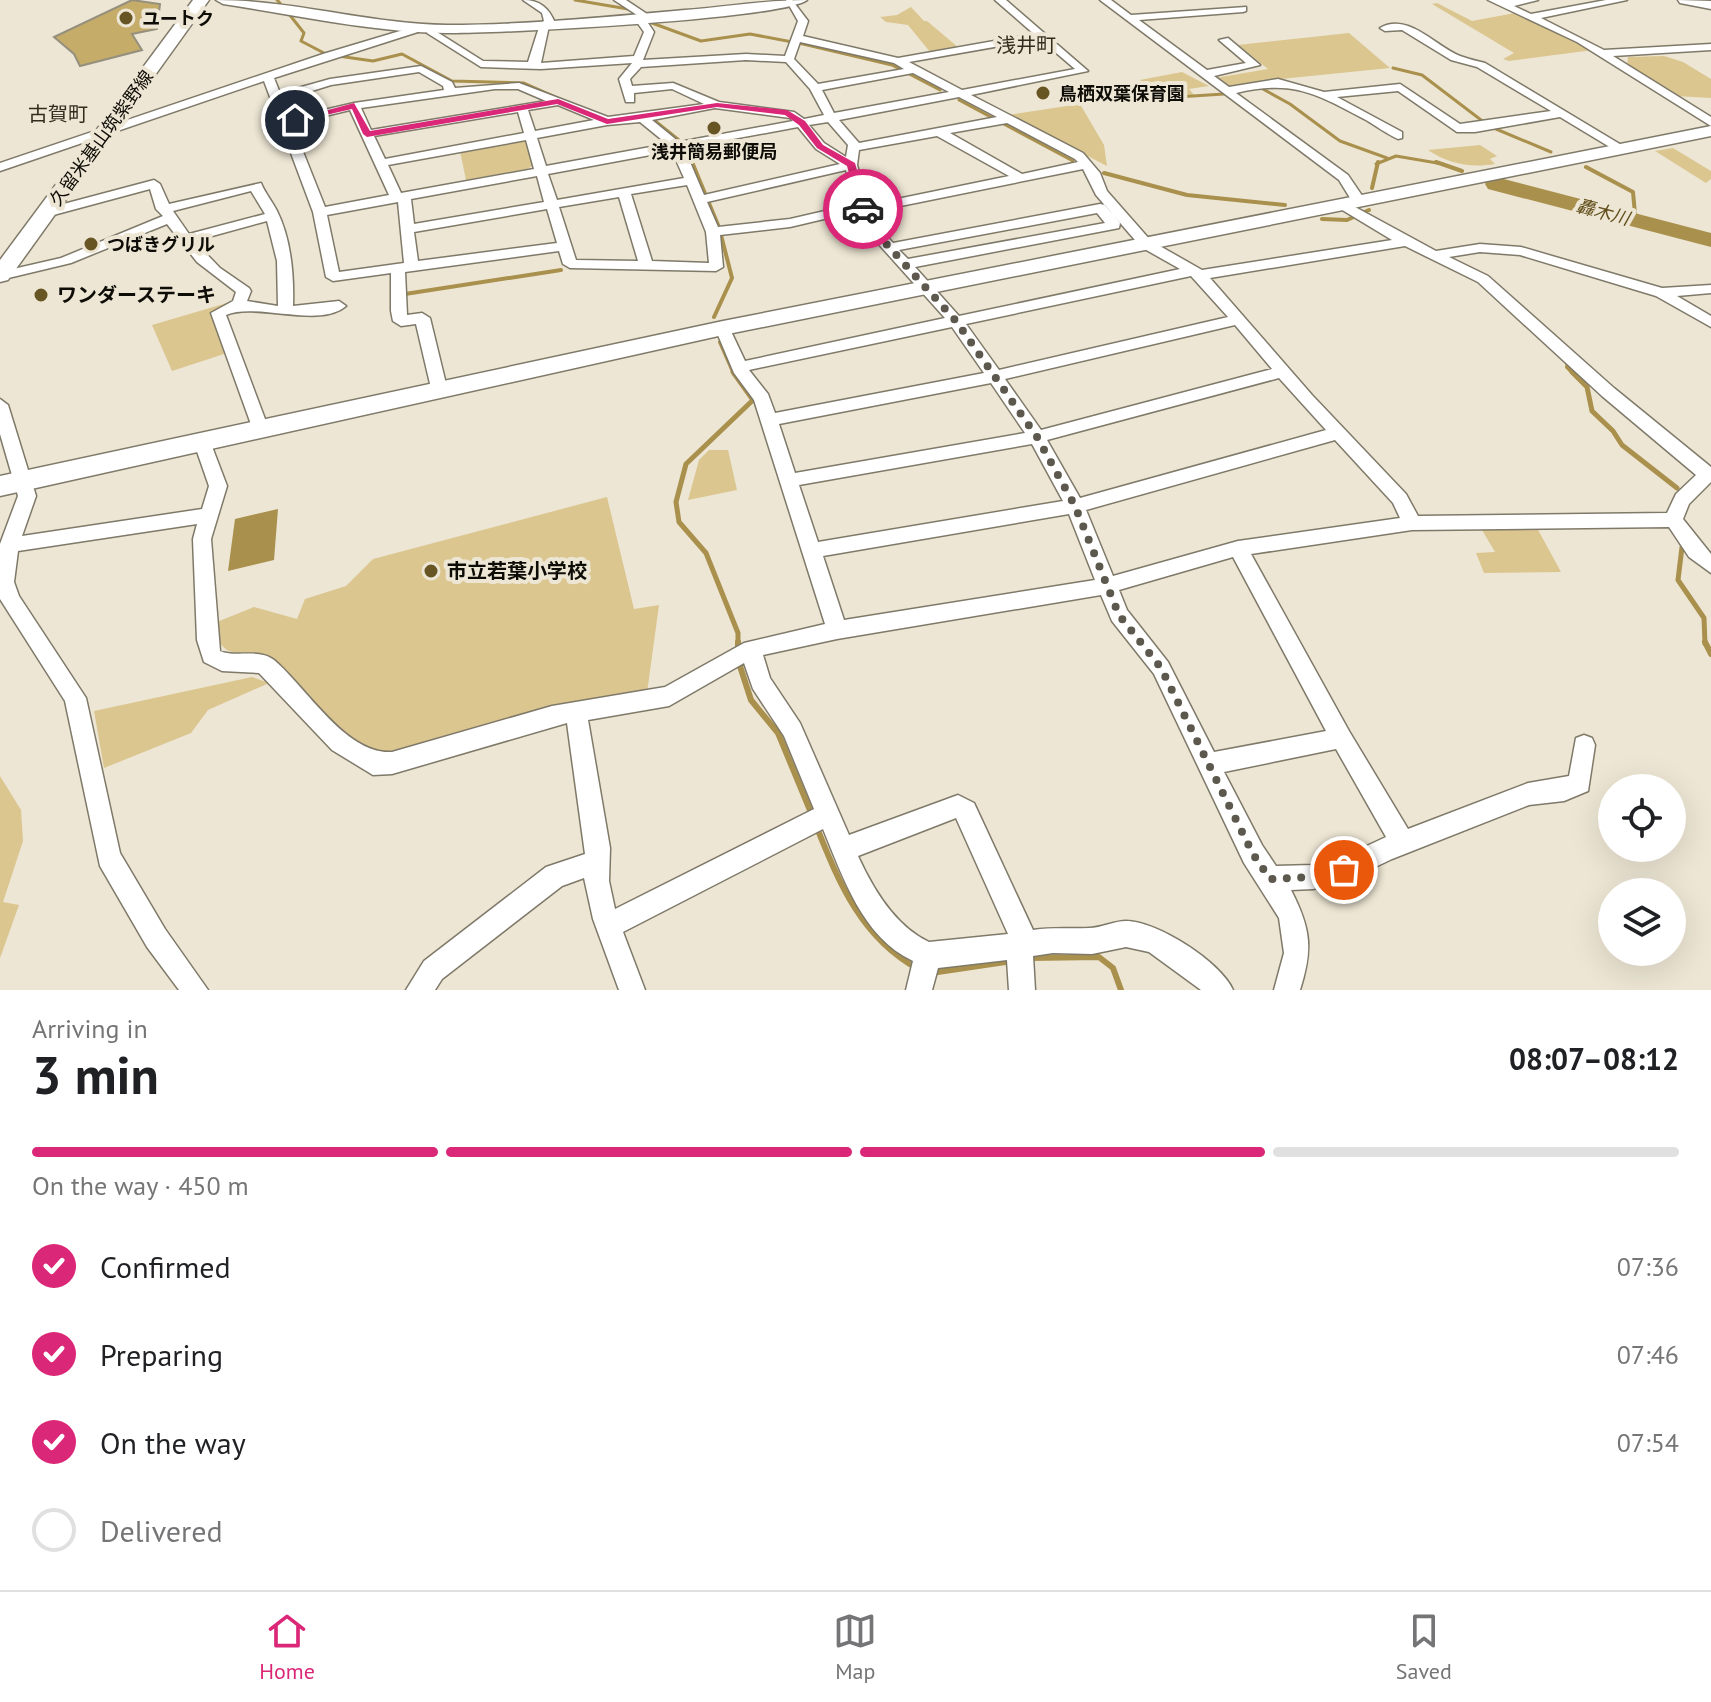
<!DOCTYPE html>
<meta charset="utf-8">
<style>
:root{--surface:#fff;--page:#f6f6f6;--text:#202124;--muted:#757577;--line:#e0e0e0;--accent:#db2777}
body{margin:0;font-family:"PT Sans","Noto Sans JP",sans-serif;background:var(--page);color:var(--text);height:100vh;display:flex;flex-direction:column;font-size:30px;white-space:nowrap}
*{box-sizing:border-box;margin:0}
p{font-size:26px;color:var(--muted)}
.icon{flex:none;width:44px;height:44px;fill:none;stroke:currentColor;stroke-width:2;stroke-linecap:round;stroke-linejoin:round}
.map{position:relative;height:990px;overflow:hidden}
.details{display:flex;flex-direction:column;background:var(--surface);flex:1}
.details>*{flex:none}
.fabs{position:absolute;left:1598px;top:774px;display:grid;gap:16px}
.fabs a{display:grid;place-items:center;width:88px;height:88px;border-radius:50%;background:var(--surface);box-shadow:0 8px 32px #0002;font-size:40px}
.pin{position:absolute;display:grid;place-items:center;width:68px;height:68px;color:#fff;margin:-34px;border:4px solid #fff;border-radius:50%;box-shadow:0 2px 8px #0007}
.courier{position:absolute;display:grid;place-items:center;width:80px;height:80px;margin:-40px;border:6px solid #db2777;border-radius:50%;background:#fff;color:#222;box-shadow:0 2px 10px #0007}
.headline em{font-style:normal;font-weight:700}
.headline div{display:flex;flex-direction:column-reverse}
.headline{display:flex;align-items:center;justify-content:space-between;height:136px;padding:0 32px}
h1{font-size:52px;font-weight:700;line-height:60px}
.bar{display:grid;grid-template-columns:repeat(4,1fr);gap:12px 8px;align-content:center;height:96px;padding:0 32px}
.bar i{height:10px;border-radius:6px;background:var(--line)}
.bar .on{background:var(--accent)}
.bar p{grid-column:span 4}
ol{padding:0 32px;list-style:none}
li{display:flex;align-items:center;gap:24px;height:88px}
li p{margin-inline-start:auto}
li .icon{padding:8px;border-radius:50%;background:var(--accent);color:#fff;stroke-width:4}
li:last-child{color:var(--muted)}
li i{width:44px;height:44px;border:4px solid var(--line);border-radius:50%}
.menu{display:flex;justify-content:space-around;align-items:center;height:112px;border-top:2px solid var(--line);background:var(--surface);font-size:22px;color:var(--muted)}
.menu a{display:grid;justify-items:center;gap:4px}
.menu .on{color:var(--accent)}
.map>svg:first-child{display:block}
.green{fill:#dbc690}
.water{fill:#a9904c}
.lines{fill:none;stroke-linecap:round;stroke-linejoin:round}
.stream-far3{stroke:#a9904c;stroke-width:3}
.stream-far2{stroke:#a9904c;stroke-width:4}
.stream-far1{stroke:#a9904c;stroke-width:5}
.stream{stroke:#a9904c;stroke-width:6}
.river{fill:#a9904c;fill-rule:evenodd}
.building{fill:#c6ac69;stroke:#958f7e;stroke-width:2}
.street-casing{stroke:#7f7969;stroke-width:3}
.secondary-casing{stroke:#7f7969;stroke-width:3}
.primary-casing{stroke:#7f7969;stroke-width:3}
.street{fill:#fff;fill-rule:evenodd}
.secondary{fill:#fff;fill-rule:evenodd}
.primary{fill:#fff;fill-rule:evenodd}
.route{fill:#db2777}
.done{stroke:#5c584e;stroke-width:8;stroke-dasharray:0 14.4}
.poi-dot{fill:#675523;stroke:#ede6d4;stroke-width:3}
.labels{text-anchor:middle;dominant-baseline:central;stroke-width:8;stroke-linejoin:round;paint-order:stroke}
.far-poi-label{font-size:18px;font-weight:bold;fill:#0e0c06;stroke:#ede6d4;text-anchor:start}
.far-street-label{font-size:18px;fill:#0e0c06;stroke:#ede6d4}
.far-water-label{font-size:18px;font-style:italic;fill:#614e1b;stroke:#ede6d4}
.far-quarter-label{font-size:20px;fill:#312c1e;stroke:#ede6d4}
.poi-label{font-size:20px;font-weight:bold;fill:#0e0c06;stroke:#ede6d4;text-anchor:start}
</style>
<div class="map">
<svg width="1711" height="990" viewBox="0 0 1711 990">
<rect width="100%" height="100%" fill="#ede6d4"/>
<!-- green -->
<path class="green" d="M1437 3 1472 21 1515 13 1593 50 1509 61 1503 59 1514 53 1432 4Z
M911 7 924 21H927L959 48 930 52 908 25 886 22 880 17 897 15Z
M1349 33 1390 68 1271 80 1235 88 1227 87 1215 78 1268 69 1238 45Z
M1664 56 1683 62 1711 79V98L1674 96 1627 66 1628 57Z
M1182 72 1209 86 1189 89 1194 95 1162 97 1140 80Z
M1080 104 1104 145 1107 166 1008 115Z
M521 141 527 142 534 165 527 169 466 180 460 151Z
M1480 145 1497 156 1490 159 1495 164C1470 168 1449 164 1428 150Z
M1673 148 1711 171V179L1706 183 1655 151Z
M237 300 212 313 227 353 172 371 152 325Z
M709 450H728L737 490 688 500 699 460Z
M607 497 634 609 659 605 647 693 401 753 381 754 347 736 265 655C233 649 224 662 212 624L254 607 297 619 305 599 346 586 373 559Z
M1537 528 1561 572 1484 573 1476 553 1495 552 1482 530Z
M252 677 269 683 208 710 191 733 104 768 94 711Z
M0 776 21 810 23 841 3 902 19 905 0 958Z"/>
<!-- water -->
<path class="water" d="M278 509 274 560 228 571 235 519Z"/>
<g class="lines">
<!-- stream-far3 -->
<path class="stream-far3" d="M277 0 280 3
M575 0 628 9
M289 14 304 33 301 41 324 53
M652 23 701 41 750 34 803 44 892 65 940 90
M338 56 373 61 402 54 452 81 524 83 560 99
M1393 68 1422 75 1485 123
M1261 88 1290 104 1340 141 1387 158
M959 100 1073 161
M1115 101 1224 94
M654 120 679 140
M1496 129 1551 152
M687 151 693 164
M1376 164 1396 156 1443 164"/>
<!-- stream-far2 -->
<path class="stream-far2" d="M692 162 718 225
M1436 162 1462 171
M1586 167 1633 192 1635 214
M1104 173 1187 195 1285 205
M1372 188 1378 162
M1322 219 1347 220 1369 210
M405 294 561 270
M714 317 732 278 721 235
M720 342 734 374
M1568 361 1567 367 1574 374"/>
<!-- stream-far1 -->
<path class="stream-far1" d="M733 372 753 400 686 464 676 502 679 522 706 553 738 633V644
M1572 372 1587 387 1592 411 1613 431 1622 445 1677 488
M1682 547 1678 580 1704 618 1705 644"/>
<!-- stream -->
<path class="stream" d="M738 642V650
M1705 642 1711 654
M738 660 751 700 778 733 812 815
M817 828C840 885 862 938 918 969
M1030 958 1099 957 1113 968 1121 990
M931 973 1012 961"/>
<!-- river -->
<path class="river" d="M1496 177 1711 233V247L1488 189 1485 184 1488 179Z"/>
</g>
<!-- building -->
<path class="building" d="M132 0 160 4 157 29 132 34 142 50 80 66 74 54 54 37Z"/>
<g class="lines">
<defs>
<path id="street" d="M523 0C540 0 549 8 555 23L549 26 541 63 634 56 644 32 634 18 637 15 614 0H626L653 18 646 20 654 32 643 60 746 54 785 56 798 21 786 0H792L808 21 803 36 898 58 1034 34 995 0H1006L1088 71 971 95 1083 153 1100 173 1107 191 1151 241 1202 270 1392 240 1339 208V202L1344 201 1436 251 1480 244 1521 247 1662 288 1711 285V293L1677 296 1711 316V327L1656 296 1520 255 1480 252 1449 257 1488 276 1614 388 1711 467V482L1689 504 1683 519 1711 554V573L1689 557 1669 527 1412 530 1251 554 1349 731 1408 829 1528 783 1569 776 1576 738 1584 735 1592 738 1595 745 1588 791 1564 801 1529 805 1392 859 1344 882 1313 889 1291 890C1311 929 1313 949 1300 990H1274L1284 953 1279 918 1244 863 1154 674 1112 621 1101 595 837 639 763 655 770 678 800 723 849 835 958 795 974 803 1033 930C1052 927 1070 929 1089 928 1101 928 1114 921 1126 921 1157 921 1221 962 1233 990H1201L1149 952 1126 947 1092 954 1053 953 1033 956 1035 990H1009L1007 960 938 968 932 990H906L913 961C862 937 843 877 823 829L623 932 645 990H619L593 919 584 878 562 886 442 979 435 990H406L424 961 546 867 585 854 567 723 392 774 373 775 332 750 259 673 222 671 204 662 197 640 193 539 197 524 18 551 14 582 19 596 86 698 120 853 165 929 208 990H179L147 947 100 866 65 701 0 599V544L18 496 0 434V399L8 405 36 496 22 536 202 509 209 486 193 440 196 436H208L227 486 211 539 220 651C236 658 259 648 274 660 307 688 346 755 392 752L552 706 665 687 744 643 825 624 754 400 734 373 715 328 718 325H728L745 361 945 318 866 230 858 211 790 227 720 235 723 267 716 271 570 268 563 264 559 251 405 272 407 315 422 313 430 318 447 388 439 393 431 388 416 324 401 326 393 321 391 311V273L333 281 326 277 313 212 264 81 0 171V163L323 54 420 25 424 26V30L274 78 280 93 330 79 421 66 452 82 455 88 519 83 608 117 704 104 672 89 634 93V102H626L619 79 632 63 541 69 481 67 427 33 429 27H437V32L483 61 528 62 540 24 544 21 542 13ZM1040 39 1075 69 962 90 909 62ZM800 42 894 63 904 69 818 84 794 59ZM746 60 786 62 810 89 824 115 804 119 794 112 719 102 673 83 632 86 630 79 641 67ZM419 72 443 86 444 90 354 103 290 118 283 100 331 85ZM913 73 949 92 834 113 822 90ZM495 89H518L546 101 371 130 361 108ZM959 97 997 117 859 143 839 120ZM558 105 594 120 535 131 528 110ZM715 108 790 118 793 121 679 142 652 120ZM350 110 389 195 325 207 292 124ZM518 112 524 133 385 159 374 136ZM640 122 667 144 546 166 537 138 607 125ZM828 122 848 145 846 157 824 143 809 125ZM1007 123 1075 159 1078 162 1022 174 950 133ZM798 127 816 149 840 164 704 195 684 148ZM937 136 1009 176 868 205 857 165 859 150ZM526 140 534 169 401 193 388 165ZM672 151 684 178 557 200 548 174ZM1083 169 1096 195 1141 247 1180 269 959 316 915 267 1114 229 1119 228 1120 223 1105 205 1100 204 893 243 877 226 871 212ZM846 170 855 204 790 219 718 227 707 202ZM537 176 544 202 414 224 411 199ZM687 185 706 232 709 263 652 261 631 194ZM619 197 638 261 576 260 559 207ZM398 202 404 263 339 272 327 215ZM547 209 557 243 418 261 414 232ZM1097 213 1105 223 908 259 899 250ZM1405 246 1478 282 1602 396 1696 475 1676 494 1667 513 1418 516 1406 494 1312 395 1210 278ZM1191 276 1228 317 999 370 966 324ZM1235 325 1272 369 1041 430 1005 379ZM952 327 984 373 775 413 768 394 749 370ZM1279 378 1326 430 1080 498 1047 440ZM991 383 1025 433 795 473 779 424ZM1335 440 1393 503 1400 518 1238 541 1113 576 1086 510ZM1032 444 1063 501 818 542 799 485ZM1069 514 1095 580 844 620 823 556ZM1233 557 1326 731 1214 752 1168 662 1127 610 1119 590ZM744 663 753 689 784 736 814 809 615 909 609 881 610 848 588 720 669 706ZM1336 749 1386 837 1341 858 1313 865 1276 866 1262 845 1224 772ZM956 818 1008 934 929 942C895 926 873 889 858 856Z
M1100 0H1111L1131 15 1246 7V11L1243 12 1139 20 1207 70 1246 63 1219 40 1228 38 1260 65 1214 76 1229 87 1278 79 1324 92 1400 84 1460 124 1551 111 1477 67 1451 60 1402 30 1385 31 1380 28C1408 12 1435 46 1460 56 1468 59 1477 61 1485 63L1628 149 1618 152 1560 117 1475 132H1457L1398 91 1337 97 1402 132V138L1398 139C1387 134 1376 126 1366 120 1317 94 1293 79 1236 93L1348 175 1367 203 1355 206 1339 180Z
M1488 0H1538L1514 6 1531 14 1606 0H1627L1541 18 1604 50 1711 44V50L1613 56 1711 117V126L1577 42Z
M154 180 160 184 169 204 261 183C265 193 272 201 277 211 291 239 294 275 293 306L339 301 346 306C319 329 256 302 226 315L268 427 266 431H254L252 427 211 313 233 301 236 292 197 262 167 224 71 263 0 280V272L61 258 163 216 156 209 150 189 46 217 41 216V210ZM251 191 265 214 189 234 173 211ZM267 221 277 261 278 306 247 301 251 291 249 288 220 268 194 241Z"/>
<path id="secondary" d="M216 0C294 0 369 24 447 25 526 25 607 17 685 10 726 7 766 0 807 0 783 19 493 34 446 33 371 32 296 15 223 4Z
M1678 0 1711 1V9L1680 3Z
M1711 126V136L723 335 0 496V476L723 321Z"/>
<path id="primary" d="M193 0H209L8 280 0 282V260Z"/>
</defs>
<!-- street casing -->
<use href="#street" class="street-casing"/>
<!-- secondary casing -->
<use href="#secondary" class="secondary-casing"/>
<!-- primary casing -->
<use href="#primary" class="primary-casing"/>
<!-- street -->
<use href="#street" class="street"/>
<!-- secondary -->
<use href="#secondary" class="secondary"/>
<!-- primary -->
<use href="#primary" class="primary"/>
</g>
<!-- route -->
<path class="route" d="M558 99 608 119 717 103 787 110 805 121 823 145 855 163 868 209 863 212 859 209 847 166 817 148 799 125 785 115 717 107 607 124 557 104 367 137 363 134 352 109 295 122 291 120 354 103 370 131Z"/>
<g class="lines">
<!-- done -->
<path class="done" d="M863 209 871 227 956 321 1037 437 1075 506 1119 615 1161 668 1253 854 1270 879 1313 877 1344 870"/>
</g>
<!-- markers -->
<g class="poi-dot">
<circle cx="126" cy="18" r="8"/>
<circle cx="1043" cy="93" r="8"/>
<circle cx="714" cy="128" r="8"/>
<circle cx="91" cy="244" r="8"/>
<circle cx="41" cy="295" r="8"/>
<circle cx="431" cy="571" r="8"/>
</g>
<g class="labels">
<!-- far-poi labels -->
<g class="far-poi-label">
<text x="142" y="18">ユートク</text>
<text x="1059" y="93">鳥栖双葉保育園</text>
<text x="714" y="151" text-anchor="middle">浅井簡易郵便局</text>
<text x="107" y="244">つばきグリル</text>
</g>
<!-- far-street labels -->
<g class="far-street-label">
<text transform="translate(101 138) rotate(-54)">久留米基山筑紫野線</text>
</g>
<!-- far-water labels -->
<g class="far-water-label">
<text transform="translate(1603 212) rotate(15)">轟木川</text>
</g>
<!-- far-quarter labels -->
<g class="far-quarter-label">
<text x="1026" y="45">浅井町</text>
<text x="58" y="114">古賀町</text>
</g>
<!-- poi labels -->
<g class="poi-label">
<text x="57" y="295">ワンダーステーキ</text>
<text x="447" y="571">市立若葉小学校</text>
</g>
</g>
</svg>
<div class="fabs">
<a><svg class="icon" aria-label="locate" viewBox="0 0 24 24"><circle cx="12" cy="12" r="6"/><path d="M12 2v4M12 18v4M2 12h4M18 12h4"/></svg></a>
<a><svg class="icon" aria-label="layers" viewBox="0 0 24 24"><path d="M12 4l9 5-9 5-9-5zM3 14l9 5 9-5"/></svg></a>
</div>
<div class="pin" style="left:1344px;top:870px;background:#ea580c"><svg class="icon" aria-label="bag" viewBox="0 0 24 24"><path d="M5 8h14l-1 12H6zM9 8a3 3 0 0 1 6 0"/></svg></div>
<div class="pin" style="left:295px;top:120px;background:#1f2937"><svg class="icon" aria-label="home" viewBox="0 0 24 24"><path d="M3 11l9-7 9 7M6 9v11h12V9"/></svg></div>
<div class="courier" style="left:863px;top:209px"><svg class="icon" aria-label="car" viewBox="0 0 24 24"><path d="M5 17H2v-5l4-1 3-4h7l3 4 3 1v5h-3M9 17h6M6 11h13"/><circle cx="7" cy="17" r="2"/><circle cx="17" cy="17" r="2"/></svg></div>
</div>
<section class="details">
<div class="headline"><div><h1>3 min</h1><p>Arriving in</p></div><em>08:07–08:12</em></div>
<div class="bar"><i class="on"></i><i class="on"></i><i class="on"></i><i></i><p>On the way · 450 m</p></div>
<ol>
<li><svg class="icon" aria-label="check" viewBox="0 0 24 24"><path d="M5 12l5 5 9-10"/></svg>Confirmed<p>07:36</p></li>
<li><svg class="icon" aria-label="check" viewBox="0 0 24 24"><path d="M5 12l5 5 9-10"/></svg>Preparing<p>07:46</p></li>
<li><svg class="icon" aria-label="check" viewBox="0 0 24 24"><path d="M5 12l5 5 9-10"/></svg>On the way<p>07:54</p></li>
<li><i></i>Delivered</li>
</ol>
</section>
<nav class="menu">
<a class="on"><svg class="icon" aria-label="home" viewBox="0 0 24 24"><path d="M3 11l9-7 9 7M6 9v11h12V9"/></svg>Home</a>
<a><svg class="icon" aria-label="map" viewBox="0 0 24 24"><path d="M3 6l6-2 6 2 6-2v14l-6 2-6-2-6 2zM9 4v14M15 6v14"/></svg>Map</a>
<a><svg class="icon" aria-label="saved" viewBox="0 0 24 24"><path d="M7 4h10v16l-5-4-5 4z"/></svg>Saved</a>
</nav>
